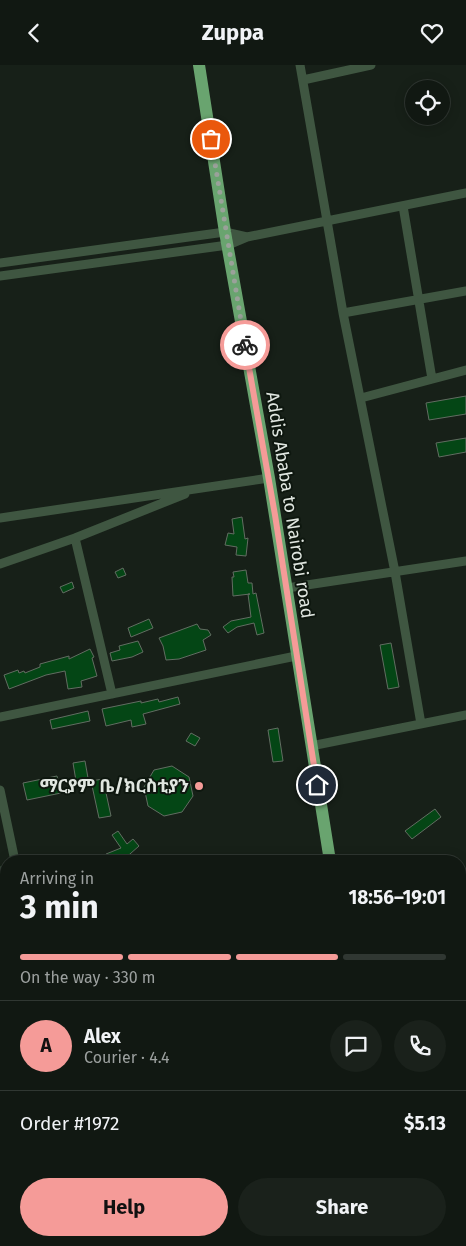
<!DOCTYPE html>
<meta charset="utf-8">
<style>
:root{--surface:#111812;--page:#1a211b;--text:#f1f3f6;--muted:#9ca09f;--line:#303732;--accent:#f59b98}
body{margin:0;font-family:"Fira Sans","Noto Sans Ethiopic",sans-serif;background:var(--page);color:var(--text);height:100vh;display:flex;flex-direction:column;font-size:19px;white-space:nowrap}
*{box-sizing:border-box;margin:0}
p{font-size:16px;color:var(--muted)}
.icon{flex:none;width:28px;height:28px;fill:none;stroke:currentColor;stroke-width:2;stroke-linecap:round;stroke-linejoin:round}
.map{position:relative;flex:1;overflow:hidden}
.sheet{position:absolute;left:0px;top:790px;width:466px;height:391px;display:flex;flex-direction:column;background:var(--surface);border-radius:20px 20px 0 0;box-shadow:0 2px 12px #0003,0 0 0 1px var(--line)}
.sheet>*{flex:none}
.fabs{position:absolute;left:405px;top:15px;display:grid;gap:10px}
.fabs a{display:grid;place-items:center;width:45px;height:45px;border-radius:50%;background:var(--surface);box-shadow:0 2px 12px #0003,0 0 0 1px var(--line);font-size:25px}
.pin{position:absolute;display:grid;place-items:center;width:42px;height:42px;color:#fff;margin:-21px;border:2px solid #fff;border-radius:50%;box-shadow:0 1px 5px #0007}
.courier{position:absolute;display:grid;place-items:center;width:50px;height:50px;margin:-25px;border:4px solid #f59b98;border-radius:50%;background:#fff;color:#222;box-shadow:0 1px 6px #0007}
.headline em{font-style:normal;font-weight:700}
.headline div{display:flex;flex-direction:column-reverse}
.headline{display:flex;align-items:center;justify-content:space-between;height:85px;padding:0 20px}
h1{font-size:32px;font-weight:700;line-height:38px}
.bar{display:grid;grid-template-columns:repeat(4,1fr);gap:8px 5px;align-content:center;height:60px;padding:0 20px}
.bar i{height:6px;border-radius:4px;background:var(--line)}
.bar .current{background:var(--accent)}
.bar p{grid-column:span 4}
.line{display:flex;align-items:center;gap:12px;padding:0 20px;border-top:1px solid var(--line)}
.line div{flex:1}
.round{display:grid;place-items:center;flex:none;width:52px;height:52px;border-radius:26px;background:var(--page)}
.cta{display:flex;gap:10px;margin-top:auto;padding:10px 20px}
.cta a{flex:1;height:58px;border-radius:30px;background:var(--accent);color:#111;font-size:20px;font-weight:700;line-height:58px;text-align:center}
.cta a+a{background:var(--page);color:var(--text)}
header{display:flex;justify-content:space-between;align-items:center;height:65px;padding:0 20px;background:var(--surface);font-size:22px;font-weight:700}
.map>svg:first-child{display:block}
.building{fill:#044615;stroke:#626d62}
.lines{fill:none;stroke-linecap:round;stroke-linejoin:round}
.minor{stroke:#3f5641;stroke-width:9}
.highway{stroke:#69a46f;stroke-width:12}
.done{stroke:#9aa19a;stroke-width:5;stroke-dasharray:0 9}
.route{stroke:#f59b98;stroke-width:6}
.poi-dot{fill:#f59b98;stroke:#0e170f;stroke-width:2}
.labels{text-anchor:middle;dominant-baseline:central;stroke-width:4;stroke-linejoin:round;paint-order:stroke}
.street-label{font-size:18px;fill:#e0e6e0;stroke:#0e170f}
.poi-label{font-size:18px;font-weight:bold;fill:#e0e6e0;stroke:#0e170f;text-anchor:end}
</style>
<header><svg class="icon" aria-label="back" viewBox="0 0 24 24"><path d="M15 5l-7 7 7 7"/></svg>Zuppa<svg class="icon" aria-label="heart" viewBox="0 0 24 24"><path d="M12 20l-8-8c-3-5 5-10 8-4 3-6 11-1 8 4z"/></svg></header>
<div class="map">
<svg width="466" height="1181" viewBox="0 0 466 1181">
<rect width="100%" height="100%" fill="#172018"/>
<!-- building -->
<path class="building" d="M466 331V349L429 355 426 338Z
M466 373V387L439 392 436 378Z
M242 452 245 474 248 473 246 491 236 490 237 482 225 480 228 468 234 469 232 454Z
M123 503 126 510 118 513 115 507Z
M246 505 248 518H252L253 529 256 528 264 568 257 570 254 558 237 562 228 568 223 562 231 556 251 552 248 529H250L233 531 232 512H234L233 507Z
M72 517 74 523 63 528 60 522Z
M149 554 153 563 131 572 128 563Z
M197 559 200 564 208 565 211 570 203 575 206 585 179 594 166 595 163 581 159 573Z
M138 576 143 587 132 592 112 596 110 588 120 585 119 581Z
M391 578 399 622 388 624 380 580Z
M90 584 94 592 92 593 97 611 81 616 82 622 68 624 65 606 46 610 9 624 4 610 18 605 19 608 24 606 25 608 40 602V599L69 591V594Z
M178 632 180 639 143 649 146 659 132 662 131 655 106 661 102 644 141 636V638L158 634 159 637Z
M88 646 90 656 52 664 50 655Z
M278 663 283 696 273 697 268 665Z
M191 668 200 673 195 681 186 676Z
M85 696 88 713 76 716 73 698Z
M172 701 189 712 193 731 182 747 164 751 148 741 144 722 154 705Z
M57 711 61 728 27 735 23 718Z
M103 714 111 751 99 753 91 716Z
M435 744 441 752 412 774 405 766Z
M118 766 127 779 133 774 139 781 122 796H110L106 789 121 783 112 770Z"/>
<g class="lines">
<!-- minor -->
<path class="minor" d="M300 0 343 248 395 507 421 659
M303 15 371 0
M403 141 432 314
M247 172 466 128
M0 198 225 167 247 172 228 180 0 211
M343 248 466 226
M361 333 466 305
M0 453 269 413
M75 473 112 629
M0 499 75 473 185 429
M287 523 466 496
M0 652 296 591
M311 681 466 650
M0 725 15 796
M0 806 6 805
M0 930 6 928
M460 958 466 999
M0 1056 6 1054
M82 1175 83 1181
M218 1175 219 1181
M0 1176 6 1174"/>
<!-- highway -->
<path class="highway" d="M199 0 225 167 269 413 330 796
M396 1175 397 1181"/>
</g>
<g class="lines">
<!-- done -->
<path class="done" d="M211 74 245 280"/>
<!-- route -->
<path class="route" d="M245 280 275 450 317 720"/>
</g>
<!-- markers -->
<circle class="poi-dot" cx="199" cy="721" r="5"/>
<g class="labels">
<!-- street labels -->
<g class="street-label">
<text transform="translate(290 440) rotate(81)">Addis Ababa to Nairobi road</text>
</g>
<!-- poi labels -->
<g class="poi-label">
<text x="189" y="721">ማርያም ቤ/ክርስቲያን</text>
</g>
</g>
</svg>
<div class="fabs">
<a><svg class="icon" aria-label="locate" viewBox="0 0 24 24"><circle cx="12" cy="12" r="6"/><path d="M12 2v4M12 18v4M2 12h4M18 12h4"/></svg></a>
</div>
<div class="pin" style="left:211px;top:74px;background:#ea580c"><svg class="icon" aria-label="bag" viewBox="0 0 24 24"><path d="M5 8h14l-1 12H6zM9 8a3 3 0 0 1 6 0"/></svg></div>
<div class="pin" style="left:317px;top:720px;background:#1f2937"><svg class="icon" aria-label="home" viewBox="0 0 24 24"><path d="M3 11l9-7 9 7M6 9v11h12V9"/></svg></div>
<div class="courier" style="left:245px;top:280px"><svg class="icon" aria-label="bike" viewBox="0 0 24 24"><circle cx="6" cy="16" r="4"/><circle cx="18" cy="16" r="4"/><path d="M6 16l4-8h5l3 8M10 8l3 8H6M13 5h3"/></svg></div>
<section class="sheet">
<div class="headline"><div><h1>3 min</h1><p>Arriving in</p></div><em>18:56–19:01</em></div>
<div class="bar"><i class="current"></i><i class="current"></i><i class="current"></i><i></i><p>On the way · 330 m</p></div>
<div class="line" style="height:90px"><b class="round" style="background:var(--accent);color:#111">A</b><div><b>Alex</b><p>Courier · 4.4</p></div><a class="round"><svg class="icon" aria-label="chat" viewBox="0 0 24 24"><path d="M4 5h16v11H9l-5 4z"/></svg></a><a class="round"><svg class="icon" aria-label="phone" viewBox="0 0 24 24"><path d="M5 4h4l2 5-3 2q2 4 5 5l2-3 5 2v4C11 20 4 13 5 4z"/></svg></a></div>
<div class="line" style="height:65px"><div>Order #1972</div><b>$5.13</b></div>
<div class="cta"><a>Help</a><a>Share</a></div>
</section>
</div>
